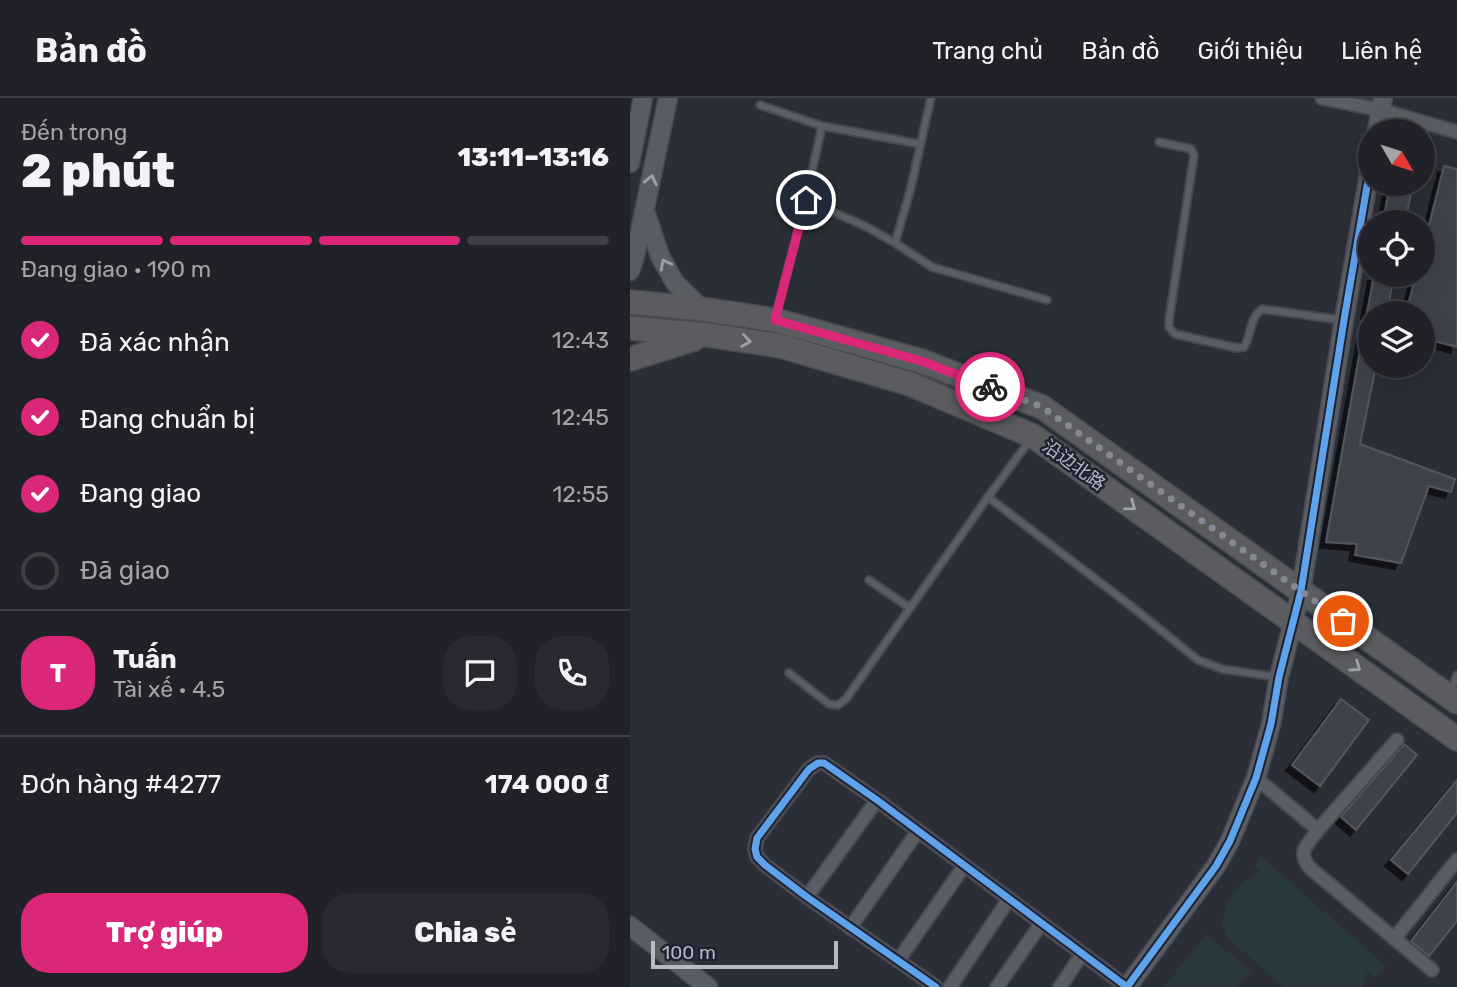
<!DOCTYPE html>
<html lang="vi">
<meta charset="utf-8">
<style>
:root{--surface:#212229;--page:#292a31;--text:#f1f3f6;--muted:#a2a4a8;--line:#3e3f46;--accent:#db2777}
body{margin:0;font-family:Rubik,"Noto Sans SC",sans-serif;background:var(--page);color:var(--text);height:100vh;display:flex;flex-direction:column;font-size:26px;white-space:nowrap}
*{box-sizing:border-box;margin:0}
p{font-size:23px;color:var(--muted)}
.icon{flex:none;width:38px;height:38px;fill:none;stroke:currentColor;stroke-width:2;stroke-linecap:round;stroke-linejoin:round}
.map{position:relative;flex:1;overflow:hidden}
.details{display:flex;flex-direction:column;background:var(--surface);width:630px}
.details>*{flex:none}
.needle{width:46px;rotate:129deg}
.controls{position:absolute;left:728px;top:21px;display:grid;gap:14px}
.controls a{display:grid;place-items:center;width:77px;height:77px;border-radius:50%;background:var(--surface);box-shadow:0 7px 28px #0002,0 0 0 2px var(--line);font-size:35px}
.scale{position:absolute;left:21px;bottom:18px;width:187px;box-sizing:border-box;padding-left:7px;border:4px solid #b6bac7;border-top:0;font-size:19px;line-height:24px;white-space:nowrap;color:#b6bac7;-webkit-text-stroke:5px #1f2331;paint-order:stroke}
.pin{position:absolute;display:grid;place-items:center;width:60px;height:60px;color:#fff;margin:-30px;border:4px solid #fff;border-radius:50%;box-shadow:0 2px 7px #0007}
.courier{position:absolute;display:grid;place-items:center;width:70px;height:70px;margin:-35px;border:5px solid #db2777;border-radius:50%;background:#fff;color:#222;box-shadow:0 2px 9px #0007}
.overview em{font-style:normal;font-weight:800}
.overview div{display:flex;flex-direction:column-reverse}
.overview{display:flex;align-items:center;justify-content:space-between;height:119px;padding:0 21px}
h1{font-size:46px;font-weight:800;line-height:52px}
.bar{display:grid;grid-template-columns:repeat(4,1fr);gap:10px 7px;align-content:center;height:84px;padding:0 21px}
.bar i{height:9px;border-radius:5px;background:var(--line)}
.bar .current{background:var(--accent)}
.bar p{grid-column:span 4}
.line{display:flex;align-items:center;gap:18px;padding:0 21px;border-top:2px solid var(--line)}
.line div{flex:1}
.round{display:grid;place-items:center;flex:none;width:74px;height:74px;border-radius:28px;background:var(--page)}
ol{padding:0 21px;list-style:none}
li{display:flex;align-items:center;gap:21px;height:77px}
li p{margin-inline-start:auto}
li .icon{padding:7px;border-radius:50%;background:var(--accent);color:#fff;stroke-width:4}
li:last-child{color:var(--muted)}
li i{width:38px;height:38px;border:4px solid var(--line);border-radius:50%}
.button{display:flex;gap:14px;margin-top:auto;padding:14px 21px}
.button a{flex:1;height:80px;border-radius:28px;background:var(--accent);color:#fff;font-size:28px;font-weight:800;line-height:80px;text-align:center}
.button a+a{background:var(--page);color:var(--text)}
header{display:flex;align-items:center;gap:42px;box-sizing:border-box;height:98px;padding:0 35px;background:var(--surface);border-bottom:2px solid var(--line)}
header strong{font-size:33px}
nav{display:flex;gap:38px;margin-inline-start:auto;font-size:24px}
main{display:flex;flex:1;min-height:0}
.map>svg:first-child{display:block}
.green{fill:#29383c}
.building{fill:#41434b;stroke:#53565f;stroke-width:2;filter:url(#shadow)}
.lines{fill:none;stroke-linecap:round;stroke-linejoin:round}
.lane-casing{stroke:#484950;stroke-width:10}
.street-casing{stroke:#484950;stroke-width:16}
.secondary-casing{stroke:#484950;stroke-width:21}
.highway-casing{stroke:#484a53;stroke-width:26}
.lane{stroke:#5b5d65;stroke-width:6}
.street{stroke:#5b5d65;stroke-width:12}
.secondary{stroke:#595c63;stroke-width:18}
.highway{stroke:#5b5c5f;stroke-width:23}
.cycleway-casing{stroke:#1f2331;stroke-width:11}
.cycleway{stroke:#60a3ed;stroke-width:7}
.oneway{stroke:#9fa2ae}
.oneway2{stroke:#9fa2ad}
.done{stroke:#868995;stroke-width:7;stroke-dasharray:0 12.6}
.route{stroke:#db2777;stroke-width:9}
.labels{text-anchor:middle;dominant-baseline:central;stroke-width:5;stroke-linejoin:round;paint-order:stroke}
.street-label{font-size:18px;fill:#b6bac7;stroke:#1f2331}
</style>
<header>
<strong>Bản đồ</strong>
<nav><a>Trang chủ</a><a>Bản đồ</a><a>Giới thiệu</a><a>Liên hệ</a></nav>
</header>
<main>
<section class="details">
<div class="overview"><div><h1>2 phút</h1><p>Đến trong</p></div><em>13:11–13:16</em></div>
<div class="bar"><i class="current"></i><i class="current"></i><i class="current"></i><i></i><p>Đang giao · 190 m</p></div>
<ol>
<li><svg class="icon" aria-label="check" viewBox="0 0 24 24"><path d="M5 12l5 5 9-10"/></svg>Đã xác nhận<p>12:43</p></li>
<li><svg class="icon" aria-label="check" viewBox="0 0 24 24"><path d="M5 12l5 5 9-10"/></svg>Đang chuẩn bị<p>12:45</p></li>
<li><svg class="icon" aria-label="check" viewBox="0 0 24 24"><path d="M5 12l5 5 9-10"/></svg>Đang giao<p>12:55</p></li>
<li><i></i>Đã giao</li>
</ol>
<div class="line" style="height:126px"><b class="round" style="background:var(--accent);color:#fff">T</b><div><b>Tuấn</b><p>Tài xế · 4.5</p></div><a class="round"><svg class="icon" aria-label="chat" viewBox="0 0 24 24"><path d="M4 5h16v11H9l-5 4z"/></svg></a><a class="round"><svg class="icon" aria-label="phone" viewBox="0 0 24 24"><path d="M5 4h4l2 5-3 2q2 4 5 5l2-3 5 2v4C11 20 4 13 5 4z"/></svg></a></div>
<div class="line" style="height:91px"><div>Đơn hàng #4277</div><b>174 000 ₫</b></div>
<div class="button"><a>Trợ giúp</a><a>Chia sẻ</a></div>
</section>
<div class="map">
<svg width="827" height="889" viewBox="0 0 827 889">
<defs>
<filter id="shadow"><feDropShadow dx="-6" dy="6" stdDeviation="0" flood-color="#0009"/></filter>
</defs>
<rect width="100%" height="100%" fill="#2c2e37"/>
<!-- green -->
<path class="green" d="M631 759 756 868 745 880 737 873 733 889H653L596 838 592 822 597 805 608 788 630 773 624 768Z
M576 836 621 872 608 889H534Z"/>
<!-- building -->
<path class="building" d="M814 68 827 71V249L793 240V215H776L786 177H793V151Z
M760 86H783L775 124H753Z
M744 177H764L757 215H737Z
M735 225H740V268H746L730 346 825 381 821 394 799 388 771 465 725 457 727 446 696 444Z
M711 601 739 622 690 688 662 667Z
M774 646 787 657 726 732 711 719Z
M827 682V715L778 776 761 762Z
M827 784V823L799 858 781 843Z"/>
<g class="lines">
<defs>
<path id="lane" d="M130 7 192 28 290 46
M529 44 561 51 564 57 539 222V229L545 236 607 250 614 249C622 237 619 220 632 211L712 222
M176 102 237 129 265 145 280 93 301 0
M265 145 302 169 417 202
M146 217 176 102 192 28
M358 399 400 342
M239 482 280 510
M159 575 199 606 208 607 216 601 358 399 501 508 568 562 592 571 647 579
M821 593 827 577"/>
<path id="street" d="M692 0 751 12 827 34
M626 680 688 732C678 747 666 753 680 770L802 872
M688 732 767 642
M177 799 247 702
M220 830 288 733
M764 841 827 762
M268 863 334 768
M306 889 177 799 135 767 127 759 125 751 127 740 179 671 188 665H194L247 702 497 889
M320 889 379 801
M367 889 411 826
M430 889 452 856"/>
<path id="secondary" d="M747 33 753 0
M0 65 13 0
M15 113 30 158 45 185 72 211
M0 173 4 162 38 0
M0 828 78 889
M497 889 586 768 600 743 626 680 641 626 649 579 671 493 714 222 740 71"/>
<path id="highway" d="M0 204 72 211 145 222 291 263 412 309 827 604
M0 230 77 237 151 248 280 286 403 338 827 641
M0 261 64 241"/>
</defs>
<!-- lane casing -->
<use href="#lane" class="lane-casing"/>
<!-- street casing -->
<use href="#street" class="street-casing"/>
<!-- secondary casing -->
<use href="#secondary" class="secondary-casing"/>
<!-- highway casing -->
<use href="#highway" class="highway-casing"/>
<!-- lane -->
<use href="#lane" class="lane"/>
<!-- street -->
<use href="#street" class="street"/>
<!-- secondary -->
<use href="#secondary" class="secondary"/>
<!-- highway -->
<use href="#highway" class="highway"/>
<defs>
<path id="cycleway" d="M306 889 177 799 135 767 127 759 125 751 127 740 179 671 188 665H194L247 702 497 889 586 768 600 743 626 680 641 626 649 579 671 493 714 222 740 71"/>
</defs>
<!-- cycleway casing -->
<use href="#cycleway" class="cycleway-casing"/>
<!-- cycleway -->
<use href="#cycleway" class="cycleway"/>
</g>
<!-- one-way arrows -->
<defs><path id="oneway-chevron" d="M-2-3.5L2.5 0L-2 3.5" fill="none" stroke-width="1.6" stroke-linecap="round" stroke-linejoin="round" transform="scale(1.75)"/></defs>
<g class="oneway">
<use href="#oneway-chevron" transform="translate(21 82) rotate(-78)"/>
<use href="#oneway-chevron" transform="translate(35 166) rotate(-118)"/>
</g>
<g class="oneway2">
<use href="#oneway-chevron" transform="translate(116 243) rotate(9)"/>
<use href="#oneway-chevron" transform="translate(501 408) rotate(36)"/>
<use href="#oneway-chevron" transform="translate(726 569) rotate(35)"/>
</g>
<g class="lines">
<!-- done -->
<path class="done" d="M360 289 412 309 713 523"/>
<!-- route -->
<path class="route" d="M176 102 145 222 291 263 360 289"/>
</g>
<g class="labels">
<!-- street labels -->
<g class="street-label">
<text transform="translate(444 367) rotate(36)">沿边北路</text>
</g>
</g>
</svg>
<div class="controls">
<a><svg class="needle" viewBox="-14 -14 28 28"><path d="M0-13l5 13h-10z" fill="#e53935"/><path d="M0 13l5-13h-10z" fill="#a2a4a8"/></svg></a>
<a><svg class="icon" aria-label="locate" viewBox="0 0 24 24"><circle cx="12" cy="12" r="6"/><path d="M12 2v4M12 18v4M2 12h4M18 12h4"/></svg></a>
<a><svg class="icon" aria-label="layers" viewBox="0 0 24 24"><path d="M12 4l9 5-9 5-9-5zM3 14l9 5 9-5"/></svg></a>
</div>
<div class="scale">100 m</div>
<div class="pin" style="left:713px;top:523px;background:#ea580c"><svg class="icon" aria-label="bag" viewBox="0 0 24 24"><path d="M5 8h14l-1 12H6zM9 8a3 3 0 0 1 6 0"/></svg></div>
<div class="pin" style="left:176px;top:102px;background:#1f2937"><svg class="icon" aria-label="home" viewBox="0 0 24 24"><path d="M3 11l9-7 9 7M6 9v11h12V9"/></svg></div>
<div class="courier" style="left:360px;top:289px"><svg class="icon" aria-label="bike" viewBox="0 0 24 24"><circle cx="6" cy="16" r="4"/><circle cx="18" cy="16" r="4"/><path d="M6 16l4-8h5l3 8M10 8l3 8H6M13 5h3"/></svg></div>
</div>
</main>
